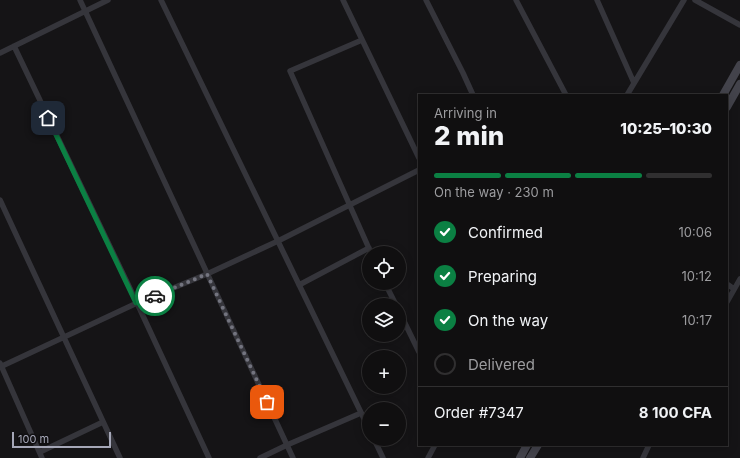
<!DOCTYPE html>
<meta charset="utf-8">
<style>
:root{--surface:#100f10;--page:#191819;--text:#f1f3f6;--muted:#9c9c9f;--line:#302f30;--accent:#0b8043}
body{margin:0;font-family:Inter,sans-serif;background:var(--page);color:var(--text);height:100vh;display:flex;flex-direction:column;font-size:15px;white-space:nowrap}
*{box-sizing:border-box;margin:0}
p{font-size:13px;color:var(--muted)}
.icon{flex:none;width:22px;height:22px;fill:none;stroke:currentColor;stroke-width:2;stroke-linecap:round;stroke-linejoin:round}
.map{position:relative;flex:1;overflow:hidden}
.drawer{position:absolute;left:418px;top:94px;width:310px;height:352px;display:flex;flex-direction:column;background:var(--surface);border-radius:0px;box-shadow:0 2px 10px #0003,0 0 0 1px var(--line)}
.drawer>*{flex:none}
.tools{position:absolute;left:362px;top:246px;display:grid;gap:8px}
.tools a{display:grid;place-items:center;width:44px;height:44px;border-radius:50%;background:var(--surface);box-shadow:0 2px 10px #0003,0 0 0 1px var(--line);font-size:20px}
.scale{position:absolute;left:12px;bottom:10px;width:99px;box-sizing:border-box;padding-left:4px;border:2px solid #a5a7b7;border-top:0;font-size:11px;line-height:14px;white-space:nowrap;color:#a5a7b7;-webkit-text-stroke:3px #100f11;paint-order:stroke}
.pin{position:absolute;display:grid;place-items:center;width:34px;height:34px;color:#fff;margin:-17px;border-radius:8px;box-shadow:0 2px 6px #0006}
.courier{position:absolute;display:grid;place-items:center;width:40px;height:40px;margin:-20px;border:3px solid #0b8043;border-radius:50%;background:#fff;color:#222;box-shadow:0 1px 5px #0007}
.head em{font-style:normal;font-weight:800}
.head div{display:flex;flex-direction:column-reverse}
.head{display:flex;align-items:center;justify-content:space-between;height:68px;padding:0 16px}
h1{font-size:26px;font-weight:800;line-height:30px}
.bar{display:grid;grid-template-columns:repeat(4,1fr);gap:6px 4px;align-content:center;height:48px;padding:0 16px}
.bar i{height:5px;border-radius:3px;background:var(--line)}
.bar .current{background:var(--accent)}
.bar p{grid-column:span 4}
.line{display:flex;align-items:center;gap:10px;padding:0 16px;border-top:1px solid var(--line)}
.line div{flex:1}
ol{padding:0 16px;list-style:none}
li{display:flex;align-items:center;gap:12px;height:44px}
li p{margin-inline-start:auto}
li .icon{padding:4px;border-radius:50%;background:var(--accent);color:#fff;stroke-width:4}
li:last-child{color:var(--muted)}
li i{width:22px;height:22px;border:2px solid var(--line);border-radius:50%}
.map>svg:first-child{display:block}
.lines{fill:none;stroke-linecap:round;stroke-linejoin:round}
.street{stroke:#35353b;stroke-width:5.5}
.secondary{stroke:#43434b;stroke-width:8}
.done{stroke:#73747f;stroke-width:4;stroke-dasharray:0 7.2}
.route{stroke:#0b8043;stroke-width:5}
</style>
<div class="map">
<svg width="740" height="458" viewBox="0 0 740 458">
<rect width="100%" height="100%" fill="#151416"/>
<g class="lines">
<!-- street -->
<path class="street" d="M80 0 293 458
M161 0 369 429
M343 0 419 158
M426 0 463 73 473 95
M516 0 566 95
M597 0 634 83
M695 0 740 25
M362 40 290 71 371 253
M14 46 137 303 209 458
M0 53 108 0
M627 95 684 0
M0 200 120 458
M385 283 396 305
M727 284 734 289
M299 285 369 248
M727 302 740 279
M399 311 419 352
M0 363 42 458
M0 367 137 303 207 274 278 241 419 170
M374 439 383 458
M40 452 103 422
M260 458 287 445 361 413
M428 458 435 445
M643 458 649 445"/>
<!-- secondary -->
<path class="secondary" d="M723 95 740 65
M727 107 740 84
M520 458 527 445
M530 458 538 445"/>
</g>
<g class="lines">
<!-- done -->
<path class="done" d="M155 296 207 274 267 402"/>
<!-- route -->
<path class="route" d="M48 118 136 303 155 296"/>
</g>
</svg>
<div class="tools">
<a><svg class="icon" aria-label="locate" viewBox="0 0 24 24"><circle cx="12" cy="12" r="6"/><path d="M12 2v4M12 18v4M2 12h4M18 12h4"/></svg></a>
<a><svg class="icon" aria-label="layers" viewBox="0 0 24 24"><path d="M12 4l9 5-9 5-9-5zM3 14l9 5 9-5"/></svg></a>
<a>+</a>
<a>−</a>
</div>
<div class="scale">100 m</div>
<div class="pin" style="left:267px;top:402px;background:#ea580c"><svg class="icon" aria-label="bag" viewBox="0 0 24 24"><path d="M5 8h14l-1 12H6zM9 8a3 3 0 0 1 6 0"/></svg></div>
<div class="pin" style="left:48px;top:118px;background:#1f2937"><svg class="icon" aria-label="home" viewBox="0 0 24 24"><path d="M3 11l9-7 9 7M6 9v11h12V9"/></svg></div>
<div class="courier" style="left:155px;top:296px"><svg class="icon" aria-label="car" viewBox="0 0 24 24"><path d="M5 17H2v-5l4-1 3-4h7l3 4 3 1v5h-3M9 17h6M6 11h13"/><circle cx="7" cy="17" r="2"/><circle cx="17" cy="17" r="2"/></svg></div>
<section class="drawer">
<div class="head"><div><h1>2 min</h1><p>Arriving in</p></div><em>10:25–10:30</em></div>
<div class="bar"><i class="current"></i><i class="current"></i><i class="current"></i><i></i><p>On the way · 230 m</p></div>
<ol>
<li><svg class="icon" aria-label="check" viewBox="0 0 24 24"><path d="M5 12l5 5 9-10"/></svg>Confirmed<p>10:06</p></li>
<li><svg class="icon" aria-label="check" viewBox="0 0 24 24"><path d="M5 12l5 5 9-10"/></svg>Preparing<p>10:12</p></li>
<li><svg class="icon" aria-label="check" viewBox="0 0 24 24"><path d="M5 12l5 5 9-10"/></svg>On the way<p>10:17</p></li>
<li><i></i>Delivered</li>
</ol>
<div class="line" style="height:52px"><div>Order #7347</div><b>8 100 CFA</b></div>
</section>
</div>
